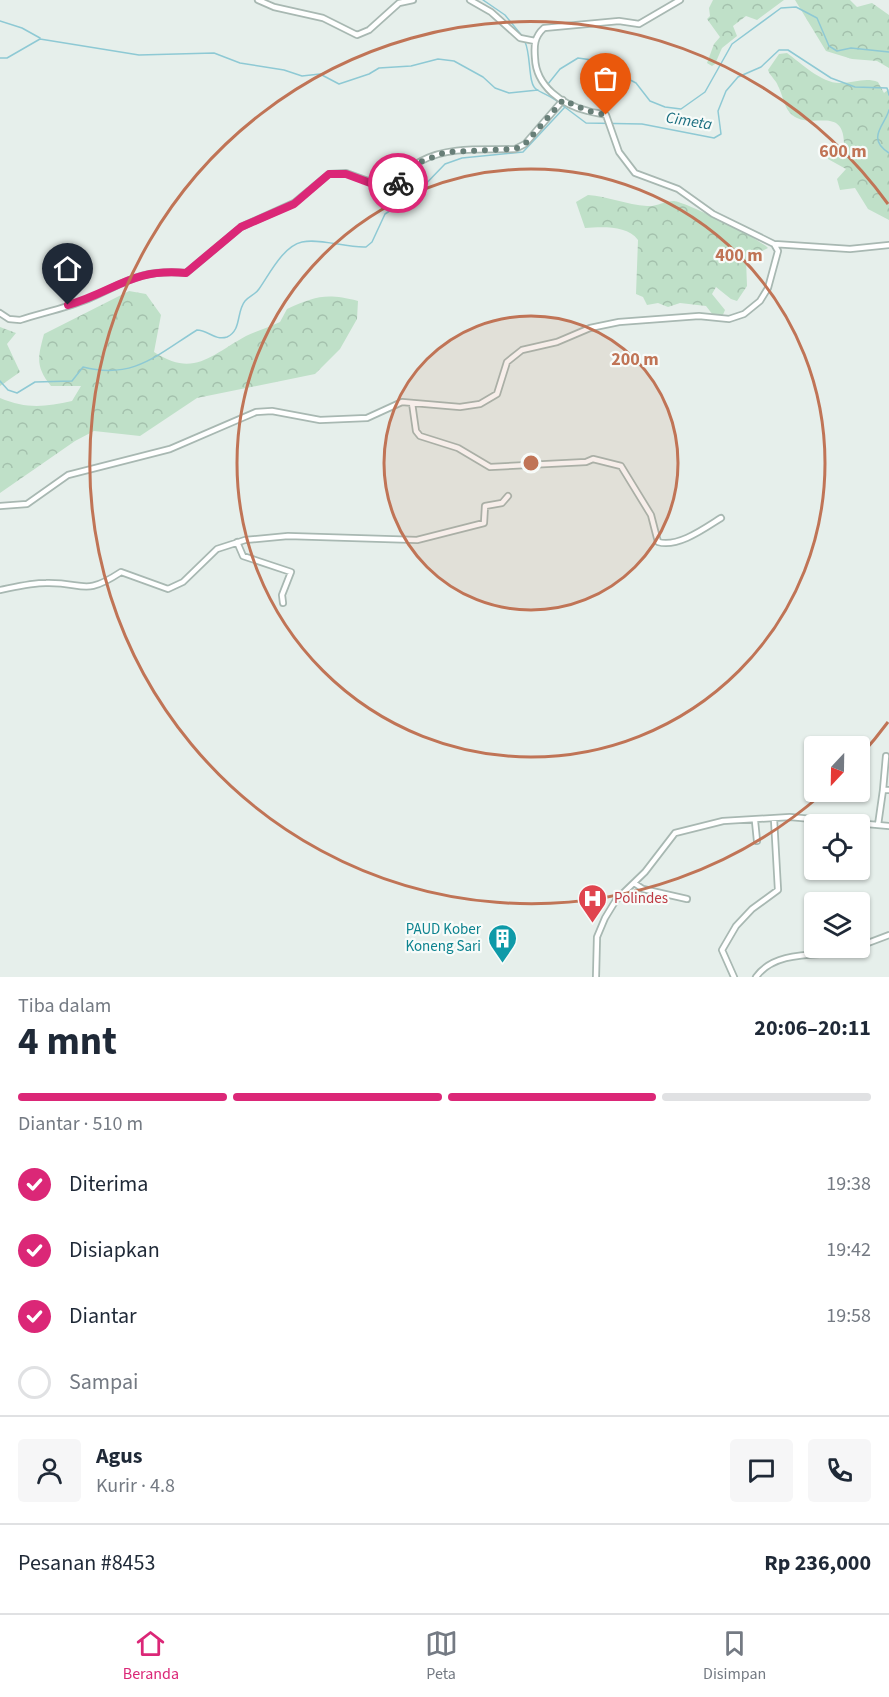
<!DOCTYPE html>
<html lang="id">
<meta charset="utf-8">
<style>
:root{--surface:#fff;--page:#f6f6f7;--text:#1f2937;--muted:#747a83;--line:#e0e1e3;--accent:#db2777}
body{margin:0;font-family:"Source Sans 3",sans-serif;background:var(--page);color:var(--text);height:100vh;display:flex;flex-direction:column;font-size:22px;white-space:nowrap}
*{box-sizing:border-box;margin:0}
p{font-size:20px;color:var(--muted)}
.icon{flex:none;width:33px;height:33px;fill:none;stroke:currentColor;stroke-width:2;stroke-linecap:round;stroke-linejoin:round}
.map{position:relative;height:977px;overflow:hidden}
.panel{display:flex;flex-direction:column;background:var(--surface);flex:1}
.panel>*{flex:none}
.needle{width:39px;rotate:202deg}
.tools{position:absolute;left:804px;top:736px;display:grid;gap:12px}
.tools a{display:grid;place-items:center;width:66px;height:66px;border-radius:6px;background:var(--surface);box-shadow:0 2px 4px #0004;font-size:30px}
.pin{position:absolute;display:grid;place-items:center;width:51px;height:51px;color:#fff;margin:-62px -26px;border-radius:50% 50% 50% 0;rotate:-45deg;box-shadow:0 0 6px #0007}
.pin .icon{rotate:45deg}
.courier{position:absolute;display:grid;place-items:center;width:60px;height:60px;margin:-30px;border:4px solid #db2777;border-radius:50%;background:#fff;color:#222;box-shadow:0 2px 8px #0007}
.summary em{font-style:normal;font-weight:700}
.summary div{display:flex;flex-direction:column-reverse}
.summary{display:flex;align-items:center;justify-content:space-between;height:102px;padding:0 18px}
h1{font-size:39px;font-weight:700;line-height:45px}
.bar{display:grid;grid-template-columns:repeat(4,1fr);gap:9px 6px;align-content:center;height:72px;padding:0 18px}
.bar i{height:8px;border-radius:4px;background:var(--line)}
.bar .active{background:var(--accent)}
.bar p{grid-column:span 4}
.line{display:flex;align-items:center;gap:15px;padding:0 18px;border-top:2px solid var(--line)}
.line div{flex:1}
.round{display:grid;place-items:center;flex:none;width:63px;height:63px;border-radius:6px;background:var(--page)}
ol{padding:0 18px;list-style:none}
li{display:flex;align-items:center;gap:18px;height:66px}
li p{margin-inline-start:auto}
li .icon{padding:6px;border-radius:50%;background:var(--accent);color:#fff;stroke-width:4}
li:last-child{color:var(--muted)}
li i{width:33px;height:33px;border:3px solid var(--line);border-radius:50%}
.menu{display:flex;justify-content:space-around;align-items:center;height:84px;border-top:2px solid var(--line);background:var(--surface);font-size:16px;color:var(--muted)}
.menu a{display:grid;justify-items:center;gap:3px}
.menu .active{color:var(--accent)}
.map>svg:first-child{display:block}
.forest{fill:url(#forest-crowns)}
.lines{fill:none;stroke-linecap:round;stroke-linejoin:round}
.stream{stroke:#8ec9d4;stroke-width:1.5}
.minor-casing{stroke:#a8b8b2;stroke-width:8}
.minor{stroke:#fff;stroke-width:4.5}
.done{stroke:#687f78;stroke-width:6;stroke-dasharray:0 10.8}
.route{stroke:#db2777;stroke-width:8}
.ring{fill:none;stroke:#c07456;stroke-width:3}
.labels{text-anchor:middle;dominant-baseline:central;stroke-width:4.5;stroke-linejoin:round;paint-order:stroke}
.health-label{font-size:15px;fill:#be3a42;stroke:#f7fbf9;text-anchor:start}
.culture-label{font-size:15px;fill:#0d838f;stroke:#f7fbf9;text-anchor:end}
.water-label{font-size:16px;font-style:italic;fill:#1c6f80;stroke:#f7fbf9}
.centre{fill:#c07456;stroke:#f7fbf9;stroke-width:3}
.ring-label{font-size:18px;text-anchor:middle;font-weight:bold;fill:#c07456;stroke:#f7fbf9;stroke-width:4.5;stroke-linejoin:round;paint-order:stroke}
</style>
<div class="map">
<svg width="889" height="977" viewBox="0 0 889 977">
<defs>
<pattern id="forest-crowns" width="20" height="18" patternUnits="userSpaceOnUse" patternTransform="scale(1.5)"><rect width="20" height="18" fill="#bfe0c8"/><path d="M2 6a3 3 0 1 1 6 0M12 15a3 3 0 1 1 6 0" fill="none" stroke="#a4c1ad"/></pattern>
</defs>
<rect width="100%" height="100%" fill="#e6efeb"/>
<!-- forest -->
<path class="forest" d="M713 0H784L757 20 746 16 733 26 737 36 722 48 715 64 712 66 707 63 714 44 720 37 707 19 710 16 709 8Z
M795 0H850L857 7 872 3 889 15V68L877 61 852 59 826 51Z
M787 53C801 63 822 84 841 83 854 83 865 77 878 82L884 93 889 89V220L868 209 855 188 840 190 837 179 846 169 828 159 826 152H835L844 143C843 108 816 127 797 118 784 112 784 97 778 86 776 80 770 76 768 70L779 54Z
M588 195C607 196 627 205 647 206 656 207 665 201 674 201 686 202 760 239 768 248L746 259 747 286 737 301 731 299 716 287 712 294 725 310 722 317 713 315 706 306 680 303 668 307 658 303 647 305 643 297 636 294 638 240C627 225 602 227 585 228L576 202Z
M129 291 146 294 161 315 154 352C194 378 211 355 246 336 257 331 269 327 280 322L287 309C316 296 326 293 358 301L357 319 340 349 315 374 197 398 140 436 94 431 75 441 0 493V398C26 409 45 407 72 401L81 386H51C35 366 38 357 44 334Z
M0 327 16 333 7 344 20 372 0 386Z"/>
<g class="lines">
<!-- stream -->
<path class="stream" d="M483 0 505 15 523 37
M0 21 22 28 40 38
M525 42C531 54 528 84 536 89 543 94 551 96 558 102
M0 58H7L40 39 139 55 214 53 240 63 284 70 302 76 320 74 339 84 369 74 379 68 411 66 438 59 454 61 483 77 495 88 509 93 538 90
M548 84 560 69 578 58 592 60 636 83 650 101 665 107 681 109 705 92 732 44 781 8 796 7 817 18 829 46 837 51 851 48 889 52
M562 105 586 123 642 124 714 138 721 134 718 111 726 91 738 77 761 67 779 50H788L831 78 855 87 887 88 889 95
M889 110C886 124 865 138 889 153
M0 381 8 390 17 393 35 382 72 381 83 367C133 380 157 355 197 330 208 330 215 341 227 337 242 330 236 312 245 301 249 296 256 294 259 289 269 275 283 246 302 242 321 238 346 248 366 247L372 242 385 214 416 194 445 164 462 158 523 152 565 107"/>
<defs>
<path id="minor" d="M258 0 274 7 323 18 357 35 369 30 399 3 413 0
M470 0 491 12 520 38 535 41
M774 244 850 249 889 245
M0 313 9 319 20 320C42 313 66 308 88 299 127 282 140 269 186 273L241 227 294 203 329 174 346 173 388 188C402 181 408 168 421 161 448 146 485 150 515 149L525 144 563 100
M412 403 416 431 420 436 458 448 490 467 586 462 593 459 621 466 651 515 658 542C678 548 705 528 721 518
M0 506 27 504 68 475 170 449 256 412 272 411 320 420 367 418 402 402 460 407 480 404 497 394 507 362 522 350 557 342 590 328 619 322 699 316 729 319 744 314 760 301 768 288 778 251 774 244 713 214 678 189 635 173 619 152 606 115C600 113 594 113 588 111 562 105 536 86 535 58 534 46 534 37 544 28L619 21 639 24 680 0
M237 542 243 556 291 572 282 595 283 603
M0 590C15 587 31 583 46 583 85 582 83 597 121 572L168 589 183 582 217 549 245 540 288 536 417 540 484 523 485 506 502 503 508 496
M886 756 883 790H889
M755 821 757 841
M878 825 883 790
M634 883 643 889 687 899
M860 946 889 935
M596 977 597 937 605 918 616 900 645 872 675 833 723 821 790 817 889 826
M734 977 722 950 736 926 752 909 778 890 774 819
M756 977C775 950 817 956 846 952L855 948"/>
</defs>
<!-- minor casing -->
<use href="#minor" class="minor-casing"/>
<!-- minor -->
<use href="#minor" class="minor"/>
</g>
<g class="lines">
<!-- done -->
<path class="done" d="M398 183 420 162 446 152 515 149 525 144 563 100 588 111 606 115"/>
<!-- route -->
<path class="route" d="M68 305C116 291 131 268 186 273L241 227 294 204 329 174H346L381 187 388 188 398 183"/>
</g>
<!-- distance rings -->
<circle cx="531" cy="463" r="147" fill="#c07456" fill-opacity=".12"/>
<g class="ring">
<circle cx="531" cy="463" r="147"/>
<circle cx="531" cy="463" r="294"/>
<path d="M888 722A441 441 0 0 1 861 755M823 793A441 441 0 1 1 888 204"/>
</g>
<!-- icons -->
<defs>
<symbol id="hospital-pin" viewBox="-11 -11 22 30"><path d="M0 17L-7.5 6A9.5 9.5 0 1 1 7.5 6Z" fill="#e0444e" stroke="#f7fbf9"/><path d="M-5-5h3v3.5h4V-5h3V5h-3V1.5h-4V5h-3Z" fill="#fff"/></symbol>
<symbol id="building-pin" viewBox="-11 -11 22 30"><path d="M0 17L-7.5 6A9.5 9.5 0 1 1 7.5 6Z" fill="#0f9aa8" stroke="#f7fbf9"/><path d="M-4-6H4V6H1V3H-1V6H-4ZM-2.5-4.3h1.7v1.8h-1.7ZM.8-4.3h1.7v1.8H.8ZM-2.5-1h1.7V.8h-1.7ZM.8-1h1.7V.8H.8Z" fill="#fff"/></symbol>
</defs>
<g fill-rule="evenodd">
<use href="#hospital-pin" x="576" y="882" width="33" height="45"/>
<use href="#building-pin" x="486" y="922" width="33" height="45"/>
</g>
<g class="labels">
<!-- health labels -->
<g class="health-label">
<text x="614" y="898">Polindes</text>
</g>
<!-- culture labels -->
<g class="culture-label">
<text x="481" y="929">PAUD Kober<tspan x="481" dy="17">Koneng Sari</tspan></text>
</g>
<!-- water labels -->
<g class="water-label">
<text transform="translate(689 121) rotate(9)">Cimeta</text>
</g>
</g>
<circle cx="531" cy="463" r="9" class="centre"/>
<g class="ring-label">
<text x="843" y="157">600 m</text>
<text x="739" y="261">400 m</text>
<text x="635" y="365">200 m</text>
</g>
</svg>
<div class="tools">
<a><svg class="needle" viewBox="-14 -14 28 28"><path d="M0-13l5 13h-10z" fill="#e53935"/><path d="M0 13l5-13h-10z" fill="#747a83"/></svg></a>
<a><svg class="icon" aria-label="locate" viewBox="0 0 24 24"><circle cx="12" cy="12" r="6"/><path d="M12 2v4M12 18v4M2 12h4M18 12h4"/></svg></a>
<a><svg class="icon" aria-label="layers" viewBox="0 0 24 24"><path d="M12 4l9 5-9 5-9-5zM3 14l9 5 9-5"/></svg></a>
</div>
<div class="pin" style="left:606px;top:115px;background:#ea580c"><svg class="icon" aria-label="bag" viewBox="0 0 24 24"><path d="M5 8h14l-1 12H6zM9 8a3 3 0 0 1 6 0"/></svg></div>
<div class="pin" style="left:68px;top:305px;background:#1f2937"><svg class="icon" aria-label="home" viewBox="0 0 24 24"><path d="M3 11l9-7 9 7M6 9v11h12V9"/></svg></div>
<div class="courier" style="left:398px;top:183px"><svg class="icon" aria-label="bike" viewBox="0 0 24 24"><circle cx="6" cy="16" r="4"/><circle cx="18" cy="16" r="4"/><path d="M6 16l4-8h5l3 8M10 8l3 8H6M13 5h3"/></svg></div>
</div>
<section class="panel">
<div class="summary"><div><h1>4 mnt</h1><p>Tiba dalam</p></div><em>20:06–20:11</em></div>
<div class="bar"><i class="active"></i><i class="active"></i><i class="active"></i><i></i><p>Diantar · 510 m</p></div>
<ol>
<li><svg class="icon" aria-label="check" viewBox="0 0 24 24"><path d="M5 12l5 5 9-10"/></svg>Diterima<p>19:38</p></li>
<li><svg class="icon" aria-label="check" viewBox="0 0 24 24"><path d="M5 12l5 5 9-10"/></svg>Disiapkan<p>19:42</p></li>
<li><svg class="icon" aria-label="check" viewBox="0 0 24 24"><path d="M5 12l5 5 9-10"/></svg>Diantar<p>19:58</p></li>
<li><i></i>Sampai</li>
</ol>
<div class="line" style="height:108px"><a class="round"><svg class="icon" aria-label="person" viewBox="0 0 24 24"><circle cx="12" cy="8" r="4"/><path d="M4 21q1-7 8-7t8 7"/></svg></a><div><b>Agus</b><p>Kurir · 4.8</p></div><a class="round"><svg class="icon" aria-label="chat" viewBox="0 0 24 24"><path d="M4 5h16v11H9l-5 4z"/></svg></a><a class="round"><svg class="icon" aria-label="phone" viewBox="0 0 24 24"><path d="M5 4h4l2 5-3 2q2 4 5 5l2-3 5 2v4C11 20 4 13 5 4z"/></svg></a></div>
<div class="line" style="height:78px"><div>Pesanan #8453</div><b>Rp 236,000</b></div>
</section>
<nav class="menu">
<a class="active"><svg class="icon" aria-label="home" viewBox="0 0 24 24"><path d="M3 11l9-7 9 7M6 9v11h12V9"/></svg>Beranda</a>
<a><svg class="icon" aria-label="map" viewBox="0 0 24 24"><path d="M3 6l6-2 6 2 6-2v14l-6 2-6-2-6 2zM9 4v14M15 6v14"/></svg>Peta</a>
<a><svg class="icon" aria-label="saved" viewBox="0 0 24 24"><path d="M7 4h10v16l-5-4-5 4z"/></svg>Disimpan</a>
</nav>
